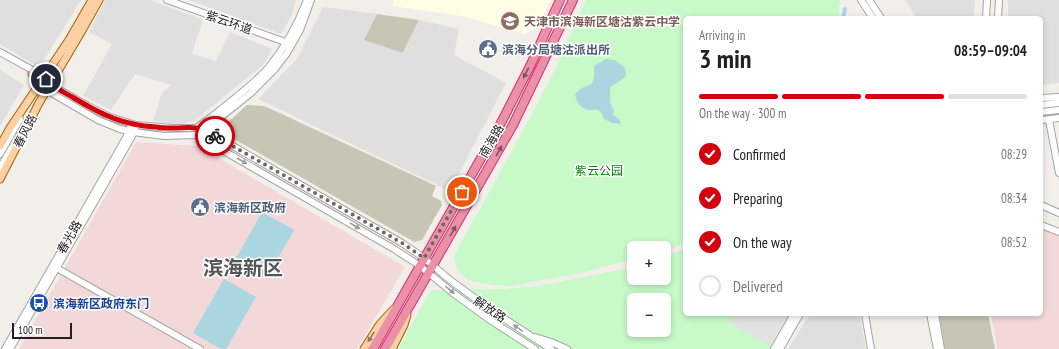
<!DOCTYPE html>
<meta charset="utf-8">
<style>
:root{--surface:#fff;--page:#f6f6f6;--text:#222;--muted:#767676;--line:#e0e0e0;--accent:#d3000e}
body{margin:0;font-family:"PT Sans Narrow","Noto Sans SC",sans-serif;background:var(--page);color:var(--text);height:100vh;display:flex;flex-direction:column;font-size:15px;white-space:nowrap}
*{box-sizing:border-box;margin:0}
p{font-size:13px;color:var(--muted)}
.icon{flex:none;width:22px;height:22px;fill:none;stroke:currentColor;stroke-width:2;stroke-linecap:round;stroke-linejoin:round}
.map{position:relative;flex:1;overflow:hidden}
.sheet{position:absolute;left:683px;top:16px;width:360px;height:300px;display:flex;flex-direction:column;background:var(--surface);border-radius:6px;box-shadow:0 2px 6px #0003}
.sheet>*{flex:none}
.fabs{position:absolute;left:627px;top:241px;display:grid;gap:8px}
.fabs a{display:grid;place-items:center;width:44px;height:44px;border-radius:6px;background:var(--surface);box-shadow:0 2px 6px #0003;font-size:20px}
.scale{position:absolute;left:12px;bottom:10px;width:60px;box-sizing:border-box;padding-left:4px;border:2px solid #222;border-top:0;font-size:11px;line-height:14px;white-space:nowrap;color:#222;-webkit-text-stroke:3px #fff;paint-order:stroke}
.pin{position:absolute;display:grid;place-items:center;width:34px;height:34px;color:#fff;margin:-17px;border:2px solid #fff;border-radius:50%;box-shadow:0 1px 4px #0007}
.courier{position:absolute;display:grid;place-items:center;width:40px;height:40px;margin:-20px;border:3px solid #d3000e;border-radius:50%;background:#fff;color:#222;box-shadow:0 1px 5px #0007}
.head em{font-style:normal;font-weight:600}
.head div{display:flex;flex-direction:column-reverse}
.head{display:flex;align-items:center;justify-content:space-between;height:68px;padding:0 16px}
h1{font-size:26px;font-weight:600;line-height:30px}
.bar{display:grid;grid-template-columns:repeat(4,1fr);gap:6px 4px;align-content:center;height:48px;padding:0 16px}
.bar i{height:5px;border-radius:3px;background:var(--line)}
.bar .active{background:var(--accent)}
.bar p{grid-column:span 4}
ol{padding:0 16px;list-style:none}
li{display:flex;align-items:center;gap:12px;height:44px}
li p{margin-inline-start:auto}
li .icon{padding:4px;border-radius:50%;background:var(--accent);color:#fff;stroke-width:4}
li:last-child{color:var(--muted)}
li i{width:22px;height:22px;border:2px solid var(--line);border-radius:50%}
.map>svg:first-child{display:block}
.residential{fill:#e0dfdf}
.commercial{fill:#f2d8d9}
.education{fill:#fffde4}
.construction{fill:#c7c5b4}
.park{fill:#c7fac8;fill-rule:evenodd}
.parking{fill:#e2e2e2}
.water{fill:#a9d6df}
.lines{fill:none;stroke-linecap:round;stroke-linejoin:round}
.canal{stroke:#a9d6df;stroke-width:4}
.minor-casing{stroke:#a6a6a6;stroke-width:8}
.major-casing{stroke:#9f6000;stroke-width:9}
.highway-casing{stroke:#dc2a72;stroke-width:10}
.minor{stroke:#fff;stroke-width:6}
.major{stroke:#fcd0a3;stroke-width:7}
.highway{stroke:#e891a7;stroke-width:8}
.oneway{fill:#7b545e}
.oneway2{fill:#9c9c9c}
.oneway3{fill:#8f7962}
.done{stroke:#6b6968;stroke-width:4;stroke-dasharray:0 7.2}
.route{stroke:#d3000e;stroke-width:5}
.labels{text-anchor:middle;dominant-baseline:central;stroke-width:3;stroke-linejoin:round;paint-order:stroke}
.education-label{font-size:12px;font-weight:bold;fill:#785e54;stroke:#fff;text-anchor:start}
.street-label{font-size:12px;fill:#222;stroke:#fff}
.service-label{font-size:12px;font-weight:bold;fill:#4e5e75;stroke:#fff;text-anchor:start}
.park-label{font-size:12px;fill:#0c830e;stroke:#fff}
.transit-label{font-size:12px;font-weight:bold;fill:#164399;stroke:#fff;text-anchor:start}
.town-label{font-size:20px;font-weight:bold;fill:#555;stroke:#fff}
</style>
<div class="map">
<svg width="1059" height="349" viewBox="0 0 1059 349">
<rect width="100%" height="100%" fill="#f2eee9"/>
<!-- residential -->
<path class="residential" d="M0 0H81L44 60 40 63 35 65 0 44Z
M105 0H150L203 20 192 54 216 61 230 32 272 49 264 64 194 121 176 125 153 121 162 93 171 85 135 74 111 110 83 96 112 44 89 32Z
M189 0H296L292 15 281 34Z
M905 0H975L974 18H917Z
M1008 0H1059V83L1041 85V18H1008Z
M323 7 377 14 364 40 404 53 419 20 459 29 454 55 506 83 450 191 258 99 297 59Z
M0 70 24 85 0 126Z
M810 314H859L866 349H788Z"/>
<!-- commercial -->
<path class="commercial" d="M136 142 198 146 405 267 357 349H19Z
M1041 229 1059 236V349H997L991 314H1041Z"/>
<!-- education -->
<path class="education" d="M394 0H550L539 26 525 34 461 16 392 6Z"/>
<!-- construction -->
<path class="construction" d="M377 14 419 20 403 53 364 40Z
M247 105 264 106 271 109 436 186 432 196 441 201 442 205 422 240 414 242 411 240 229 136 225 130V127L226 124Z
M939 314H988L995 349H945Z"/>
<!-- park -->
<path class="park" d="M586 0H840L838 18H685V243L671 249 664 251V248H634V259L585 272 512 286 492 285 468 280 459 272 454 260 455 254 518 140 556 68Z
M685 249V314H789L769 349H398L431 290 508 289 539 286 634 267V278H664V257ZM634 300H664V330H634Z"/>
<!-- parking -->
<path class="parking" d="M735 314H789L770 346 729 323Z"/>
<!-- water -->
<path class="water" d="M606 59 615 60 625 68 626 75 623 79 610 87C611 96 608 103 614 110L613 115 619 119 621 124 612 123 604 119C603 117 602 113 600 111 597 109 593 110 590 110 581 109 577 103 575 95 585 79 596 94 594 66Z
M262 212 294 230 267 277 235 260Z
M224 279 256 297 226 349H221L193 333Z"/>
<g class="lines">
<!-- canal -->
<path class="canal" d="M843 18 845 9"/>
<defs>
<path id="minor" d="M167 0 288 43
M861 0 873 18
M869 0 881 18
M986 18 987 0
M998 18 999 0
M0 52 45 77 53 86 88 106 110 117 136 125 173 128H196L205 130 402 243 424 258 450 280 491 310 551 349
M39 79 47 89 55 95 98 120 120 129 133 132 164 136 196 135 394 249 420 266 453 293 490 320 535 349
M1041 98 1059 97
M1041 105 1059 103
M1041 112 1059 110
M1041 120 1059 118
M1049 120 1059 173
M196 128C210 119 223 108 235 98 247 88 259 79 269 67 285 47 298 24 307 0
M202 132 251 93 274 70 287 53 300 30 311 0
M0 154 20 119
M0 168 18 137
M1041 205 1059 213
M1041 225 1059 232
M53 266 200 349
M865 314 871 349
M930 314 937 349
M935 314 941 349
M535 337 551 342 567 349
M5 349 127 136 130 128
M10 349 131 138 135 129
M774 349 794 314
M780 349 800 314"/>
<path id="major" d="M34 71C40 73 45 74 50 69
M32 74C37 79 38 84 36 90
M0 146 10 128 69 40 92 0
M0 179 39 103 80 34 99 0
M364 349 380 324 394 309
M392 349 404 325 407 315"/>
<path id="highway" d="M373 349 502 121 531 64 560 0
M385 349 513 125 573 0"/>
</defs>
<!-- minor casing -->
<use href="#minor" class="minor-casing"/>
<!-- major casing -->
<use href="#major" class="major-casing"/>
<!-- highway casing -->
<use href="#highway" class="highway-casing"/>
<!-- minor -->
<use href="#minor" class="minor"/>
<!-- major -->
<use href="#major" class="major"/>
<!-- highway -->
<use href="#highway" class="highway"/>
</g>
<!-- one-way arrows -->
<defs><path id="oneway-solid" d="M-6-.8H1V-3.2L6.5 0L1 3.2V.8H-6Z"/></defs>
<g class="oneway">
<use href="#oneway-solid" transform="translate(526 73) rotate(117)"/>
<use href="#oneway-solid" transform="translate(499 151) rotate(-60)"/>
<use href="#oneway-solid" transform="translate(453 231) rotate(-60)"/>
</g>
<g class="oneway2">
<use href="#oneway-solid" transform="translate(242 161) rotate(30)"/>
<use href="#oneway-solid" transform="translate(355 226) rotate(31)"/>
<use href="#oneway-solid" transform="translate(450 290) rotate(39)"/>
<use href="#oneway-solid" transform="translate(518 328) rotate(-146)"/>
</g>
<use class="oneway3" href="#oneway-solid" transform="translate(371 337) rotate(122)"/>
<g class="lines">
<!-- done -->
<path class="done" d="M215 136 378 229 402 243 424 258 462 192"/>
<!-- route -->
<path class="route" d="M46 79C54 88 64 92 74 98 102 115 123 125 156 127 162 128 169 128 175 128 182 128 189 127 196 128 203 128 209 133 215 136"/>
</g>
<!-- icons -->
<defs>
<symbol id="school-disc" viewBox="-11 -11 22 22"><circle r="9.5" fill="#8d6e63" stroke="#fff"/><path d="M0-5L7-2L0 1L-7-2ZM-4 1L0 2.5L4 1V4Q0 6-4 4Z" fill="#fff"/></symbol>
<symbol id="civic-disc" viewBox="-11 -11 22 22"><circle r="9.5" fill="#5c6f8a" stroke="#fff"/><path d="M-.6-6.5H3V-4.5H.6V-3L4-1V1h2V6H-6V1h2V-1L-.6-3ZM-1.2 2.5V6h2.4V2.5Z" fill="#fff"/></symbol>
<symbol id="bus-disc" viewBox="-11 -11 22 22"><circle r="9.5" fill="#1a4fb4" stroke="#fff"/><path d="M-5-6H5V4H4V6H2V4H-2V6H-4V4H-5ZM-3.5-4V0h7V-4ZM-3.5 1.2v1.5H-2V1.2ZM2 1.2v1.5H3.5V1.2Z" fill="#fff"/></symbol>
</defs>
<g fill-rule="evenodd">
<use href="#school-disc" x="499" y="10" width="22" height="22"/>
<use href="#civic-disc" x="477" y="38" width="22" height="22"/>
<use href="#civic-disc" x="189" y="196" width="22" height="22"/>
<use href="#bus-disc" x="28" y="292" width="22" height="22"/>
</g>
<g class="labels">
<!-- education labels -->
<g class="education-label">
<text x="524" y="21">天津市滨海新区塘沽紫云中学</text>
</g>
<!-- street labels -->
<g class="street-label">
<text transform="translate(229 22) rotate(19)">紫云环道</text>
<text transform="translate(25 131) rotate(-63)">春风路</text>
<text transform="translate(491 141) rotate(-60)">南海路</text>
<text transform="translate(69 237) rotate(-60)">春光路</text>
<text transform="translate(490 309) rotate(34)">解放路</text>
</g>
<!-- service labels -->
<g class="service-label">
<text x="502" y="49">滨海分局塘沽派出所</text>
<text x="214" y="207">滨海新区政府</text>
</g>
<!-- park labels -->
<g class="park-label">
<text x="599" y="170">紫云公园</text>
</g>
<!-- transit labels -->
<g class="transit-label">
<text x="53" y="303">滨海新区政府东门</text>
</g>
<!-- town labels -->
<g class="town-label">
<text x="243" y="268">滨海新区</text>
</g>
</g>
</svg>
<div class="fabs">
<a>+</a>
<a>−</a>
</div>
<div class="scale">100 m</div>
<div class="pin" style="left:462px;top:192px;background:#ea580c"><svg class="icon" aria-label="bag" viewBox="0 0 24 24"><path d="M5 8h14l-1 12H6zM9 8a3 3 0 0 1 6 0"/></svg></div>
<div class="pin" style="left:46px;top:79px;background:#1f2937"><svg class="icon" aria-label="home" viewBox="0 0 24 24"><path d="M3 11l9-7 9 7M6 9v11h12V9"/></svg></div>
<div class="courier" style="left:215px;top:136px"><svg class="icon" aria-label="bike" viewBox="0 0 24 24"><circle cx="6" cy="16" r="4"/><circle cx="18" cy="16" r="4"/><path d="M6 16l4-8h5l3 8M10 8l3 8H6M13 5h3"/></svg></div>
<section class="sheet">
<div class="head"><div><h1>3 min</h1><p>Arriving in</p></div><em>08:59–09:04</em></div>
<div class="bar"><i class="active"></i><i class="active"></i><i class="active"></i><i></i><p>On the way · 300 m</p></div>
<ol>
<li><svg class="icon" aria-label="check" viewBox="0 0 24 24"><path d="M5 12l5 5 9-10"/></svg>Confirmed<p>08:29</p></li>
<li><svg class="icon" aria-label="check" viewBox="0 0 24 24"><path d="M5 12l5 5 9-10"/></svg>Preparing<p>08:34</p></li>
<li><svg class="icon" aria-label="check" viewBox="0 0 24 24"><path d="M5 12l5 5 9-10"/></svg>On the way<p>08:52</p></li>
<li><i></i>Delivered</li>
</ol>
</section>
</div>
